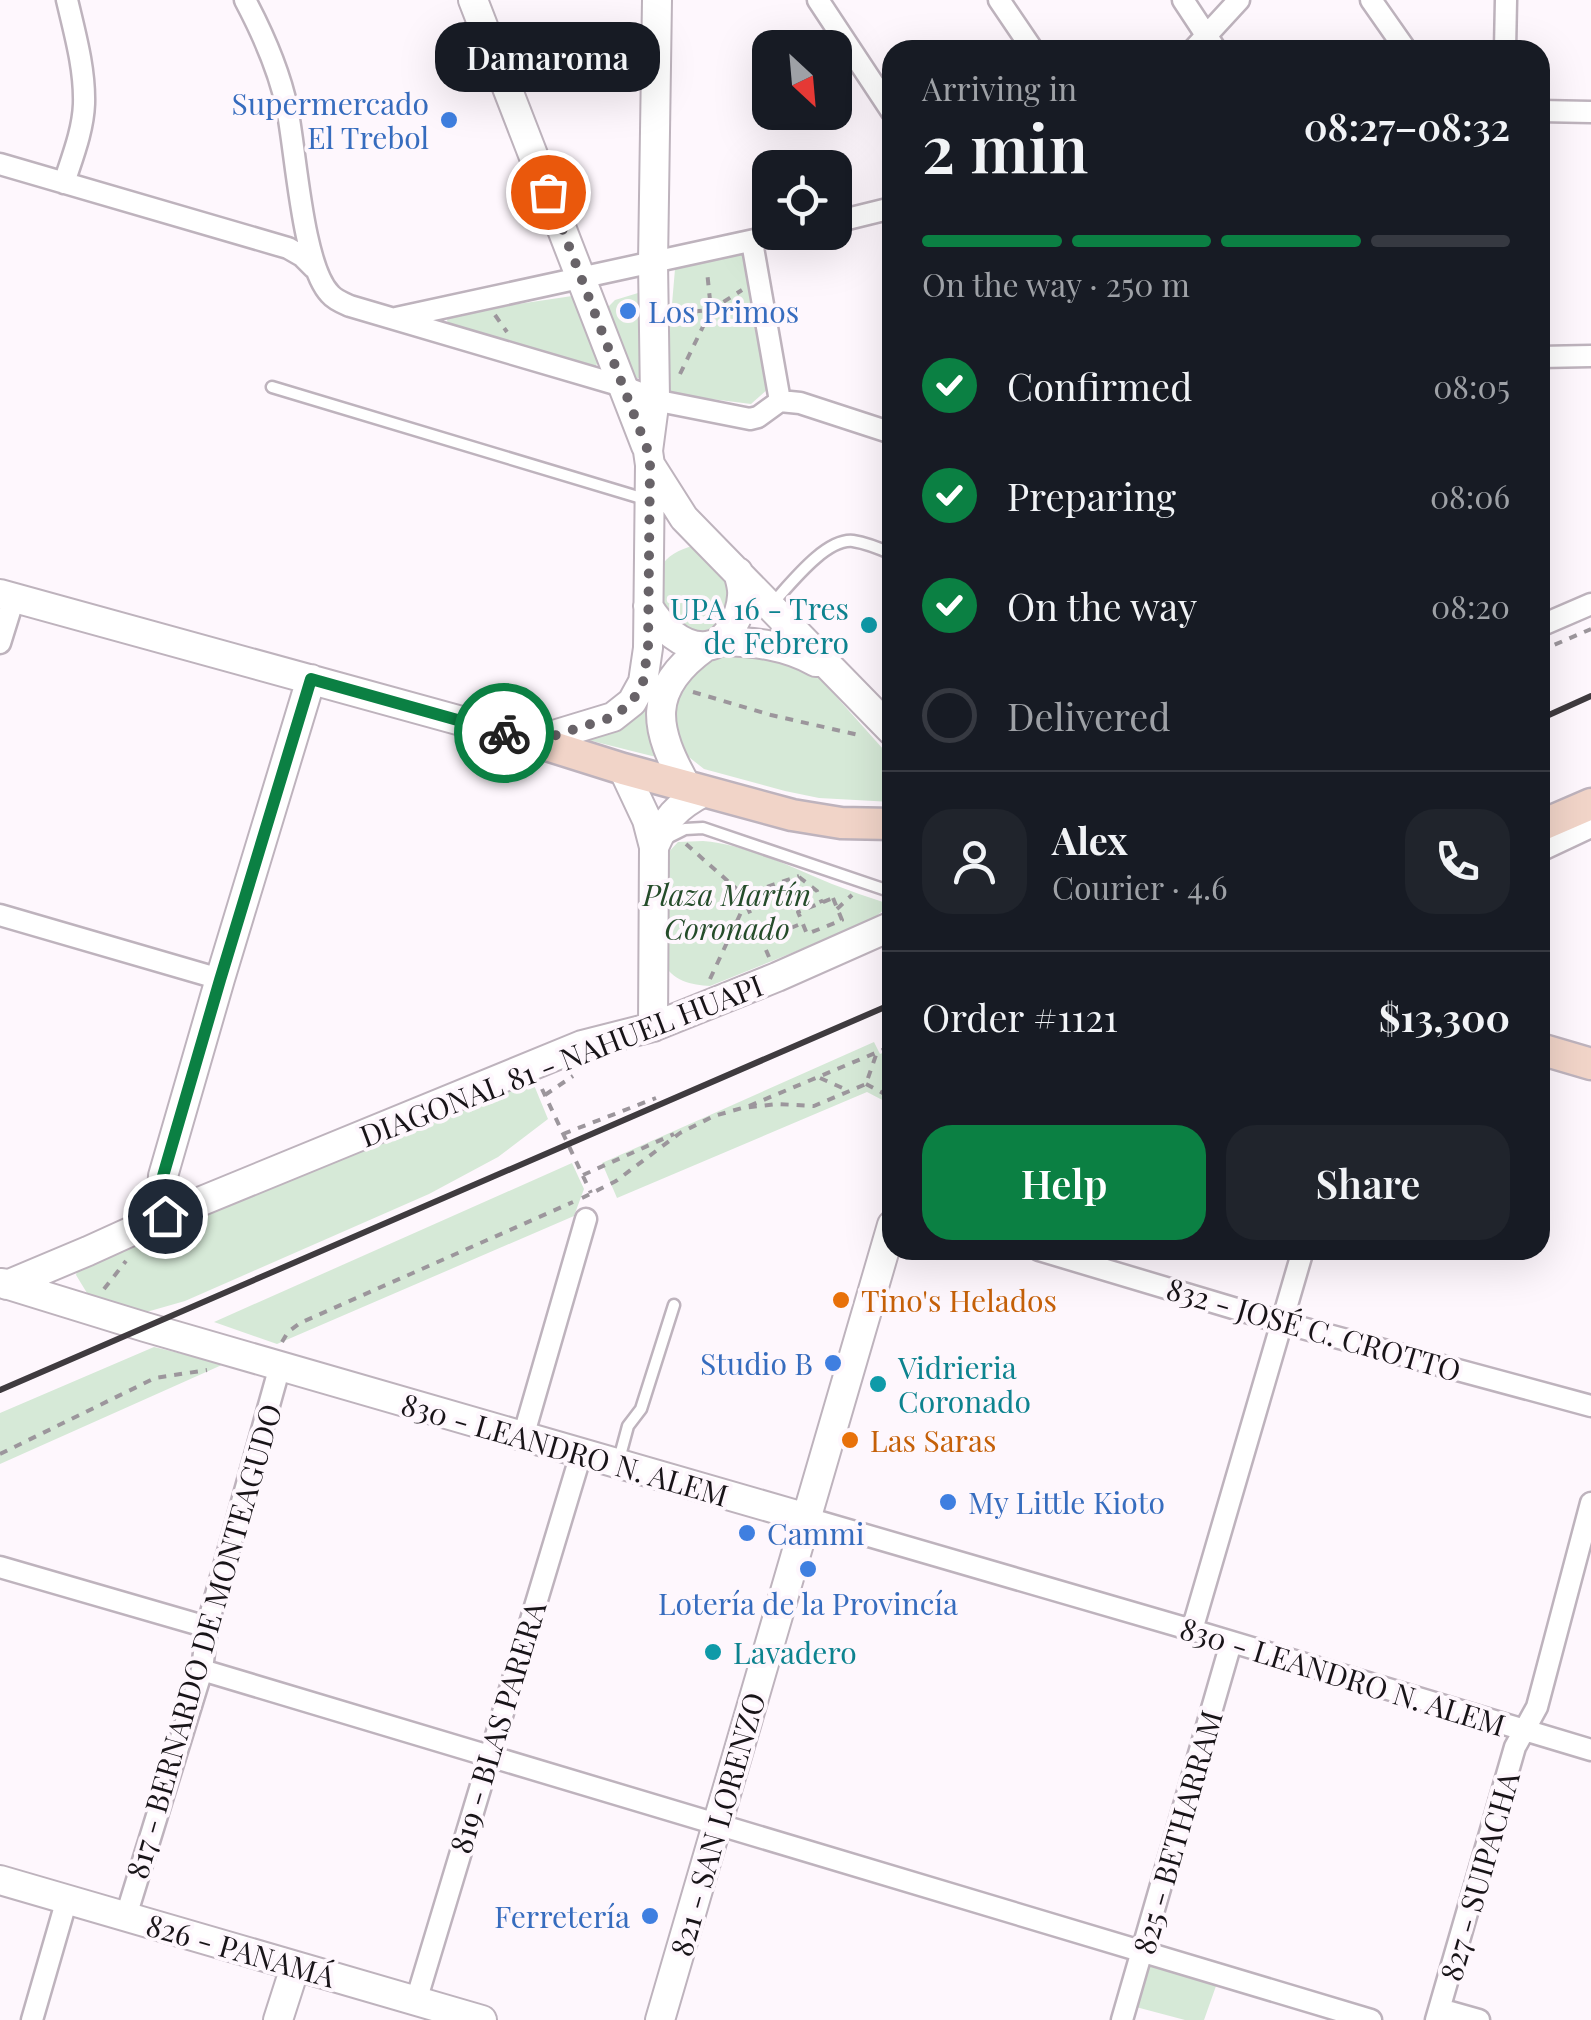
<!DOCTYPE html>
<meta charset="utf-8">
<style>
:root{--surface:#171b24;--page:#20242c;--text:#f1f3f6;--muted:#9ea1a6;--line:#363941;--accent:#0b8043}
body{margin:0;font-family:"Playfair Display",serif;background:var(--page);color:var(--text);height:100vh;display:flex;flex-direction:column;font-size:38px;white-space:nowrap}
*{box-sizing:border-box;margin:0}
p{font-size:32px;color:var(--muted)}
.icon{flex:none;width:55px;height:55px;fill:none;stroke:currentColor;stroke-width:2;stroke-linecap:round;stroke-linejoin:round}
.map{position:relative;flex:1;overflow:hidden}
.drawer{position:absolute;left:882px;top:40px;width:668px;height:1220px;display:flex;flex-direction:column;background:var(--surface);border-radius:30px;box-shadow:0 10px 40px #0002}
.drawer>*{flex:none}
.needle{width:65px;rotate:154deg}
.fabs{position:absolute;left:752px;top:30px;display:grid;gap:20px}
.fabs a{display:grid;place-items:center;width:100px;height:100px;border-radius:20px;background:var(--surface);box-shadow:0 10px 40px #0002;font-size:50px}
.pin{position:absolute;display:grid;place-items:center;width:85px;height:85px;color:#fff;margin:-42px;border:5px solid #fff;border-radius:50%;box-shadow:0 2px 10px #0007}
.courier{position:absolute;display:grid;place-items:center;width:100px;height:100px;margin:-50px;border:8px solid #0b8043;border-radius:50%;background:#fff;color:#222;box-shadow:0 2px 12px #0007}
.bubble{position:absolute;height:70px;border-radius:30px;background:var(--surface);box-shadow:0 10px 40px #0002;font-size:32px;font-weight:600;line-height:70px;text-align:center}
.overview em{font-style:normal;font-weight:600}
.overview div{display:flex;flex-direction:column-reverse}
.overview{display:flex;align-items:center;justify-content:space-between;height:170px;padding:0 40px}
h1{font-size:65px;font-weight:600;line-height:75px}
.bar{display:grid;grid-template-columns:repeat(4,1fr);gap:15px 10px;align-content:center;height:120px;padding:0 40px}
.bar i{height:12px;border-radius:8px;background:var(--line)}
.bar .selected{background:var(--accent)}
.bar p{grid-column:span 4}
.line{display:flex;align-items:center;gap:25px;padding:0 40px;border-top:2px solid var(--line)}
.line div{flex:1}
.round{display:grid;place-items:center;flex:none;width:105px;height:105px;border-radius:30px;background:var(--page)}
ol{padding:0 40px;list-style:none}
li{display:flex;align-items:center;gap:30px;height:110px}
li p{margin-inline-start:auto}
li .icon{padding:10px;border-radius:50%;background:var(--accent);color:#fff;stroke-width:4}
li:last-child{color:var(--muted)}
li i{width:55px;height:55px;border:5px solid var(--line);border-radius:50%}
.cta{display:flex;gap:20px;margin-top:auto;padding:20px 40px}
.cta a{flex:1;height:115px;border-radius:30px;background:var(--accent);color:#fff;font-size:40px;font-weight:600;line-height:115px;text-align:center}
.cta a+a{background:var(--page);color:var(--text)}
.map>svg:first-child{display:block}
.green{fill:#d6e9d7}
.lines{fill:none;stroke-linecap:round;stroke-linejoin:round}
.service-casing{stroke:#beb3bd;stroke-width:15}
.minor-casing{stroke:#beb3bd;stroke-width:25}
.tertiary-casing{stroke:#beb3bd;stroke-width:32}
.secondary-casing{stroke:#beb3bd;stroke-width:35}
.path{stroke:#9c969c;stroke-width:4;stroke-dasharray:8 8;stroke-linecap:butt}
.service{stroke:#fff;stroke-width:10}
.minor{stroke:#fff;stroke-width:20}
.tertiary{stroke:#fff;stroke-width:28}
.secondary{stroke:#f1d4c8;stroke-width:30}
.rail{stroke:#3f3b3f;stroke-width:6}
.done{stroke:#686368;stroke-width:10;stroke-dasharray:0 18}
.route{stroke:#0b8043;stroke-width:12}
.shop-dot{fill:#3f7fe0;stroke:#fef7fd;stroke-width:4}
.culture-dot{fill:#0f9aa8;stroke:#fef7fd;stroke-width:4}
.food-dot{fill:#e8710a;stroke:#fef7fd;stroke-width:4}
.labels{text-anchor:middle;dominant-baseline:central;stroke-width:8;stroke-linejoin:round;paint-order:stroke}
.shop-label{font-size:30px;fill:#366cbe;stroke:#fef7fd;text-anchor:end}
.culture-label{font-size:30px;fill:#0d838f;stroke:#fef7fd;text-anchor:start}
.park-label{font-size:30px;font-style:italic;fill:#254c2a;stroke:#fef7fd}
.street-label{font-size:30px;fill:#181418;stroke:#fef7fd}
.food-label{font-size:30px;fill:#c56008;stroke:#fef7fd;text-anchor:start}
</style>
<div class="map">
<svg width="1591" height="2020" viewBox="0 0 1591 2020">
<rect width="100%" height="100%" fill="#fef7fd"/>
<!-- green -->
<path class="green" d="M742 250 769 388 751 404 671 394 665 386 675 269Z
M638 293 644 297 641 378H633L608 320V307L615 300Z
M579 295 599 361 595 367H587L449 327 447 320 450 314Z
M692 546C729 572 737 581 719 624 712 628 705 632 696 631 670 628 652 592 661 568 666 555 680 550 692 546Z
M724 649 807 664 892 759V802L819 798 785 791 704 769 680 750 669 707 682 678Z
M647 699 656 757 576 737Z
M703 841C748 845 791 867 832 884 850 891 868 897 886 903L885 909 869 922 710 986C692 985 671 981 663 961 658 949 664 875 665 856L678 842Z
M874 1042 880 1054 892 1049V1105L867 1092 617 1198 602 1163Z
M529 1073 548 1119 498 1157 429 1194 185 1301 136 1315 87 1293 76 1275 78 1267Z
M572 1163 584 1189 574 1216 277 1344 214 1322Z
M154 1347 224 1364 0 1464V1413Z
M1148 1965 1216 1986 1204 2020H1185L1136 2007Z"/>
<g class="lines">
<defs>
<path id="service" d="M272 387 648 500
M771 605C789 586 825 538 853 541 866 543 881 549 892 554
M667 838 685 829 703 828 892 892
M618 1463 628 1426 641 1409 674 1305"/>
<path id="minor" d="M245 0C263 34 279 69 287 108 296 151 302 265 330 294 335 300 343 303 350 306L622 386 664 402 750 419 758 417 780 401 800 403 892 433
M818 0 892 112
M999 0 1033 50
M1183 0 1216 50
M1371 0 1406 50
M1193 50 1239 0
M1505 50 1506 0
M1540 111 1591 112
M0 164 288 248 302 256 314 268
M64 183C72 158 83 131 84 104 85 69 75 34 67 0
M835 222 892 208
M752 242 780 401
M396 318 791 232
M1540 357 1591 356
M1540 626 1591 604
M0 643 14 598
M1540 851 1591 827
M0 915 220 979
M1039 1250 1280 1322 1591 1406
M523 1437 586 1219
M807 1518 1192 1630 1591 1750
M0 1567 207 1627
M1192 1630 1303 1250
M202 1670 1371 2020
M126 1916 202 1670 207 1627 280 1366
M416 2001 581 1454
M1440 2009 1479 2020
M32 2020 67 1899
M1122 2020 1231 1643
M1436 2020 1515 1747 1537 1707 1591 1503"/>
<path id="tertiary" d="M473 0 646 446
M651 466 684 518 892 731
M0 594 534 741 613 717 632 702 643 682 648 648 650 465 648 451 655 398 653 263 657 0
M648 606C659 625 682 649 707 646 727 644 741 615 742 596 743 588 740 580 738 572
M721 641C755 642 786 645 816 662
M623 769 647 820 654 847 653 1027
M687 787C654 729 645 690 705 647
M654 847C667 818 675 807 704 792
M165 1216 162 1192 163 1176 220 979 311 679
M2 1283 145 1327 807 1518
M7 1285 88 1251 165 1216 582 1045 653 1027 777 977 892 926
M0 1880 482 2020
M278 2020 295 1967
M660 2020 892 1225"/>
<path id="secondary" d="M534 741 623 769 792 815 841 823 892 824
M1540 826 1591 804
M1540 1049 1591 1064"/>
</defs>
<!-- service casing -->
<use href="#service" class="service-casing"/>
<!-- minor casing -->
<use href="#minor" class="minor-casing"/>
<!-- tertiary casing -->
<use href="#tertiary" class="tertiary-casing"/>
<!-- secondary casing -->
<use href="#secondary" class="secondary-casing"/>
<!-- path -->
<path class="path" d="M678 313 711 310 742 290
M495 315 507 332
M680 374 711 310 707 271
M1540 651 1591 629
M693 692 771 715 863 736
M686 844 739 891
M799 877 817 891 822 903
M736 898a9 9 0 1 1 18 0a9 9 0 1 1-18 0Z
M752 892 799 876
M833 898 842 920 807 934 798 912Z
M747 906 769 957
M837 909 852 895
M761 940 803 923
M710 979 744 906
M820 1078 847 1090
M866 1084 892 1098
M542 1089 591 1193
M545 1095 573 1076
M749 1106 892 1046
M563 1134 656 1098
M583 1175 674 1134
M582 1198 616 1181 680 1133 714 1116 742 1108 777 1104 814 1106 866 1084 877 1052
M104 1289 126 1261
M282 1342 288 1332 300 1323 573 1202
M0 1454 155 1378 207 1370"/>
<!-- service -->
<use href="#service" class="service"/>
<!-- minor -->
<use href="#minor" class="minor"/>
<!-- tertiary -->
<use href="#tertiary" class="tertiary"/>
<!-- secondary -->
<use href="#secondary" class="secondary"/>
<!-- rail -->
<path class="rail" d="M1540 719 1591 696
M0 1390 892 1004"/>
</g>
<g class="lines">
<!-- done -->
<path class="done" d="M504 733 534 742 613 717 632 702 643 682 648 648 650 465 648 451 548 192"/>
<!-- route -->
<path class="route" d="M165 1216 162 1192 163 1176 220 980 311 679 504 733"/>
</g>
<!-- markers -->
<g class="shop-dot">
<circle cx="449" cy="120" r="10"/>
<circle cx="628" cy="311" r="10"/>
<circle cx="833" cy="1363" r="10"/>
<circle cx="948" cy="1502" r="10"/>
<circle cx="747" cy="1533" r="10"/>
<circle cx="808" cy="1569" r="10"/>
<circle cx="650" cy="1916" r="10"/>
</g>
<g class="culture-dot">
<circle cx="869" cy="625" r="10"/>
<circle cx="878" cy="1384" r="10"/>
<circle cx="713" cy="1652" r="10"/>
</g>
<g class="food-dot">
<circle cx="841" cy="1300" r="10"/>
<circle cx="850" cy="1440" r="10"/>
</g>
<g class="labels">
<!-- shop labels -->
<g class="shop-label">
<text x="429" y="103">Supermercado<tspan x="429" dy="34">El Trebol</tspan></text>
<text x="648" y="311" text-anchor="start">Los Primos</text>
<text x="813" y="1363">Studio B</text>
<text x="968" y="1502" text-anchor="start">My Little Kioto</text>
<text x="767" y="1533" text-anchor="start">Cammi</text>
<text x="808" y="1603" text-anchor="middle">Lotería de la Provincía</text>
<text x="630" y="1916">Ferretería</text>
</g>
<!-- culture labels -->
<g class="culture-label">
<text x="849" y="608" text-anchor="end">UPA 16 - Tres<tspan x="849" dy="34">de Febrero</tspan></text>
<text x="898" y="1367">Vidrieria<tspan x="898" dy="34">Coronado</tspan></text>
<text x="733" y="1652">Lavadero</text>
</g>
<!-- park labels -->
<g class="park-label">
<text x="727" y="894">Plaza Martín<tspan x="727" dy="34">Coronado</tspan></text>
</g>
<!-- street labels -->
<g class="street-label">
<text transform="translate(561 1060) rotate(-21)">DIAGONAL 81 - NAHUEL HUAPI</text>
<text transform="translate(1314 1329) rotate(16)">832 - JOSÉ C. CROTTO</text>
<text transform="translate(565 1449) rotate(16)">830 - LEANDRO N. ALEM</text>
<text transform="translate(203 1641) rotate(-74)">817 - BERNARDO DE MONTEAGUDO</text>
<text transform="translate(1343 1676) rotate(17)">830 - LEANDRO N. ALEM</text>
<text transform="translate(497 1727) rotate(-73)">819 - BLAS PARERA</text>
<text transform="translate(717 1824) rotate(-74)">821 - SAN LORENZO</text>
<text transform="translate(1177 1832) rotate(-74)">825 - BETHARRAM</text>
<text transform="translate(1479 1876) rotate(-74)">827 - SUIPACHA</text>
<text transform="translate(241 1950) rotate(16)">826 - PANAMÁ</text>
</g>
<!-- food labels -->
<g class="food-label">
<text x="861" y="1300">Tino's Helados</text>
<text x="870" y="1440">Las Saras</text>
</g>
</g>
</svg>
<div class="fabs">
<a><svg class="needle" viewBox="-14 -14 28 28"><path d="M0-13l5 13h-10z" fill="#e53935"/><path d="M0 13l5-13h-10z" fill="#9ea1a6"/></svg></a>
<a><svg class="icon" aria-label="locate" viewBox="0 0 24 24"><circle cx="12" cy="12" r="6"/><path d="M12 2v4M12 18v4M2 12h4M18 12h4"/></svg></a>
</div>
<div class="pin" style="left:548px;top:192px;background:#ea580c"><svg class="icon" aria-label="bag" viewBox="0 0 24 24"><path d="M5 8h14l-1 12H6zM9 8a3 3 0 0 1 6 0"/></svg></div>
<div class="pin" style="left:165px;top:1216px;background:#1f2937"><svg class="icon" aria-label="home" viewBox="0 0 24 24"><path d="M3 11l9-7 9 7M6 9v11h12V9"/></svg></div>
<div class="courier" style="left:504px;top:733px"><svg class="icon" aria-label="bike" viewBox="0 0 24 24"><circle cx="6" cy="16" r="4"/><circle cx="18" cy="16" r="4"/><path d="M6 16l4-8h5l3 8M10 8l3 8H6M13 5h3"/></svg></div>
<div class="bubble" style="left:435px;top:22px;width:225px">Damaroma</div>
<section class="drawer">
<div class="overview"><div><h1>2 min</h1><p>Arriving in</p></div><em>08:27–08:32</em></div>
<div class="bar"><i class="selected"></i><i class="selected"></i><i class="selected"></i><i></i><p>On the way · 250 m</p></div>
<ol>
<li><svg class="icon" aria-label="check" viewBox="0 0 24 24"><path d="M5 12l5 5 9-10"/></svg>Confirmed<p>08:05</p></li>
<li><svg class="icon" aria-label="check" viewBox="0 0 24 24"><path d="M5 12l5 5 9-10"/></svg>Preparing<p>08:06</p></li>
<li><svg class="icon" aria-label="check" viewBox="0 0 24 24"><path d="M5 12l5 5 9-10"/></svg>On the way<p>08:20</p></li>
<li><i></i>Delivered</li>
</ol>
<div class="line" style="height:180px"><a class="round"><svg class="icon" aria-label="person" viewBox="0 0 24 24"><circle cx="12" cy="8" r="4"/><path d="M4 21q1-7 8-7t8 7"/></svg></a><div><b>Alex</b><p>Courier · 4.6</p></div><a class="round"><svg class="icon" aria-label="phone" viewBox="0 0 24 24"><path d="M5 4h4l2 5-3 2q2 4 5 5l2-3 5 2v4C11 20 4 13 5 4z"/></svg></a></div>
<div class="line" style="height:130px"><div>Order #1121</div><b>$13,300</b></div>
<div class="cta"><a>Help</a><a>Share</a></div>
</section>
</div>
